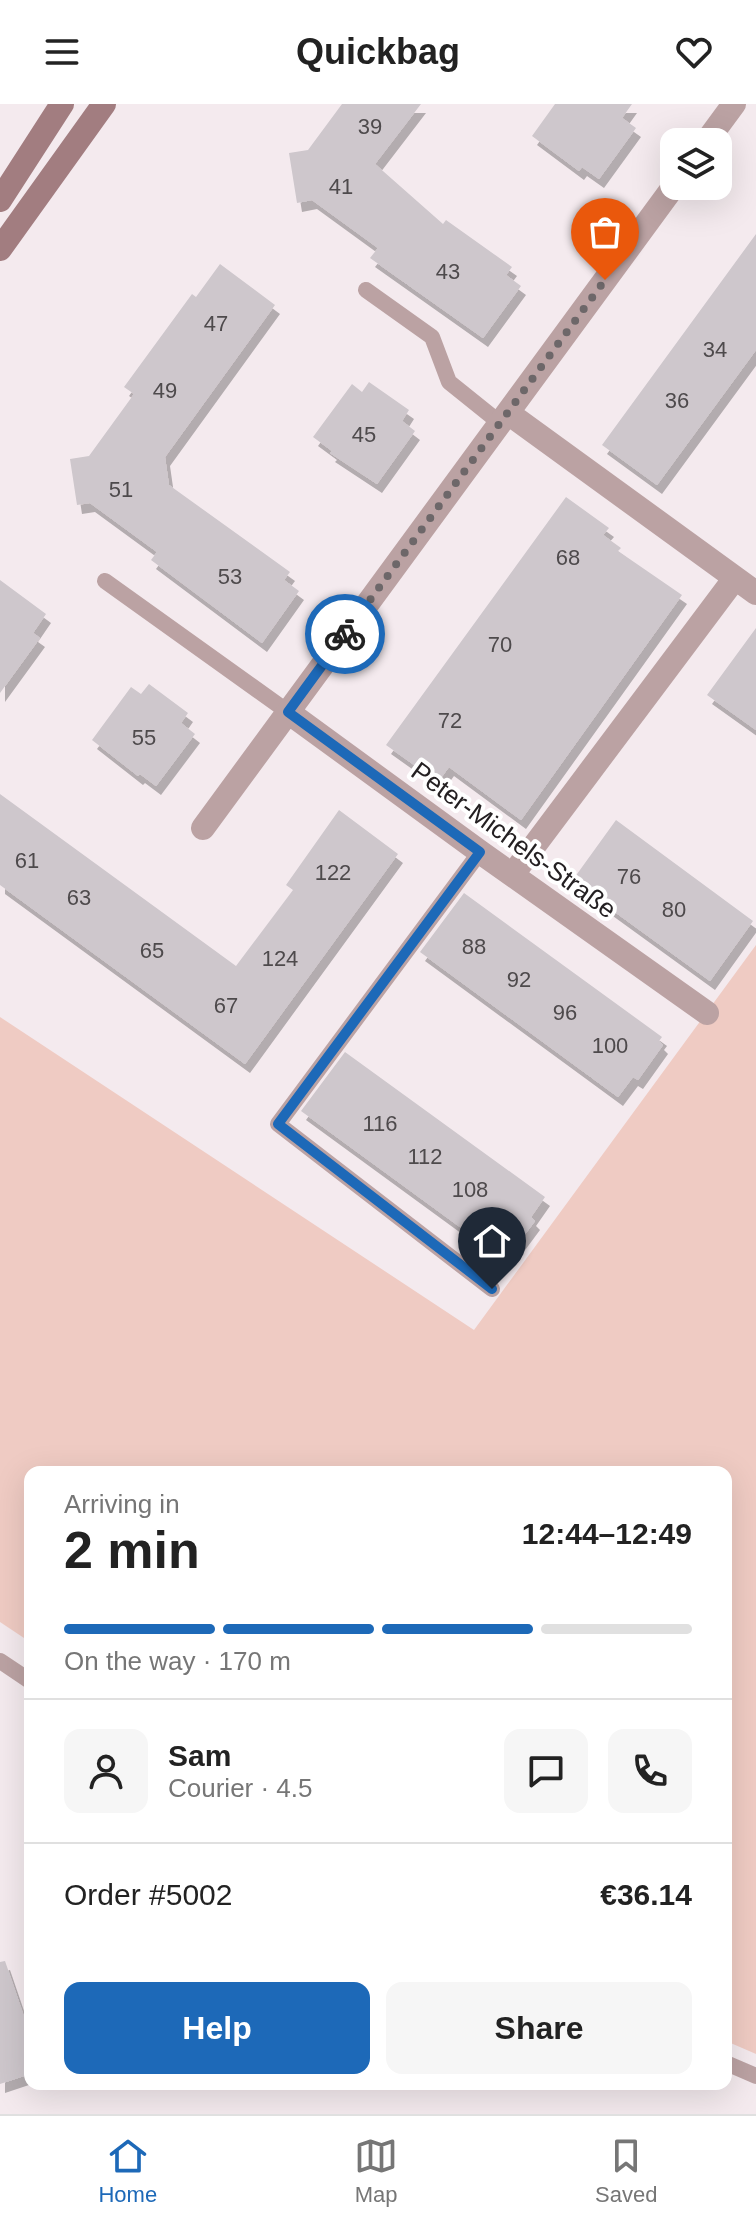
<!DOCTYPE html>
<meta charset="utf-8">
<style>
:root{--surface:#fff;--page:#f6f6f6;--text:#222;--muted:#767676;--line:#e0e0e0;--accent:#1d69b8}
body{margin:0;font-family:Helvetica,sans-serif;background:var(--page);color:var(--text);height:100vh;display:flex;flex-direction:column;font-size:30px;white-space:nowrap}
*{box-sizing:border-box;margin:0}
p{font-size:26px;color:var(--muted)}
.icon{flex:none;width:44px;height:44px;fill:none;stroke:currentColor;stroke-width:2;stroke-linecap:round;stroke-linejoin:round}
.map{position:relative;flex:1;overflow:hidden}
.panel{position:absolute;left:24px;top:1362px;width:708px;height:624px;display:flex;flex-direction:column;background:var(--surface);border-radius:16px;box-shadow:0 8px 32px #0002}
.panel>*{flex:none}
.buttons{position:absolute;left:660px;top:24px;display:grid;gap:16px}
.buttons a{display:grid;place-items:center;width:72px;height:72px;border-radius:16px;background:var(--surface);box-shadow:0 8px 32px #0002;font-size:40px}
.pin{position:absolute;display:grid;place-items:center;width:68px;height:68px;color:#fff;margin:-82px -34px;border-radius:50% 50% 50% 0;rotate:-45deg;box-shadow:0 0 8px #0007}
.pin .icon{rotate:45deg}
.courier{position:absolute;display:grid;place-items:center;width:80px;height:80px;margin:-40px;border:6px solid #1d69b8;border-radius:50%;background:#fff;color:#222;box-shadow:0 2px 10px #0007}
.headline em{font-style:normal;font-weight:800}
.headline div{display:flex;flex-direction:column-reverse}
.headline{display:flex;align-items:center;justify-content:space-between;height:136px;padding:0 40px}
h1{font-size:52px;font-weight:800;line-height:60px}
.bar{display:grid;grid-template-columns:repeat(4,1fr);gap:12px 8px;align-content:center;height:96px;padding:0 40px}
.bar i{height:10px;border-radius:6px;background:var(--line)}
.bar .selected{background:var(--accent)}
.bar p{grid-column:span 4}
.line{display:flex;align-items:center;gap:20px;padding:0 40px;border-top:2px solid var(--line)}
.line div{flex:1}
.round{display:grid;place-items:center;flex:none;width:84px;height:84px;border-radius:16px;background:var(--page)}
.button{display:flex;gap:16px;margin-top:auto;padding:16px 40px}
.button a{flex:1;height:92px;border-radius:16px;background:var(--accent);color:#fff;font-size:32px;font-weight:800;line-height:92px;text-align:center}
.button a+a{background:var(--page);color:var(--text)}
header{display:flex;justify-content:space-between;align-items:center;height:104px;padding:0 40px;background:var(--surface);font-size:36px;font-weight:800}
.menu{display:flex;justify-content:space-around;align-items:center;height:112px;border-top:2px solid var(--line);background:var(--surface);font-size:22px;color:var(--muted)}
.menu a{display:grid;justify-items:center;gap:4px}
.menu .selected{color:var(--accent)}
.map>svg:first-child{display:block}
.green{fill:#efcbc3}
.building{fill:#cec7cc;filter:url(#shadow)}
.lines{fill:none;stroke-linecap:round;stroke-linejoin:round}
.service{stroke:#bba2a3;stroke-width:16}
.minor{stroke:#bba2a3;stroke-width:24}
.secondary{stroke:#a27d80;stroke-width:24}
.done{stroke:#6d6769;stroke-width:8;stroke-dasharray:0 14.4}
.route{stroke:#1d69b8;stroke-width:10}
.labels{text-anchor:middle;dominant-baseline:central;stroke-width:8;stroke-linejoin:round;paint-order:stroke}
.number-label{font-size:22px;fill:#4e4a4c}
.street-label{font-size:26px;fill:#242022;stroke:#fff}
</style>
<header><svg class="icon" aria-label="menu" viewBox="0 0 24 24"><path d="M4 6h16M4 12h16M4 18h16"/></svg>Quickbag<svg class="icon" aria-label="heart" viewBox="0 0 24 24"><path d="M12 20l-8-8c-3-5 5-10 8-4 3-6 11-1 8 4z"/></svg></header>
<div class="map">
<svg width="756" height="2010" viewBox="0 0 756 2010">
<defs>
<filter id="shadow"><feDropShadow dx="5" dy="9" stdDeviation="0" flood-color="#0004"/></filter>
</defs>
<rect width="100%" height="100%" fill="#f4eaee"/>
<!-- green -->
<path class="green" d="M756 841V1950L726 1937V1368H30V1538L0 1518V913L474 1226Z"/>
<!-- building -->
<path class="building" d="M342 0H421L375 60 443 120 446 116 512 163 506 171 521 182 483 234 370 154 378 144 312 96 297 99 289 49 308 46Z
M555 0H632L622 14 636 24 599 75 582 63 579 67 532 32Z
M756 130V246L657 381 602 341Z
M220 160 275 201 165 353 169 381 290 468 284 476 299 487 262 539 151 456 157 448 90 399 77 401 70 355 89 352 134 290 124 283 192 190 196 193Z
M369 278 409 306 402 317 415 327 377 380 330 349 332 347 313 333 352 280 362 288Z
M566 393 609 424 603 431 621 444 618 447 682 491 521 716 449 663 438 678 386 641Z
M0 476 46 510 33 529 40 534 0 589Z
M756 524V626L707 591Z
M149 580 188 609 181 619 195 630 156 682 140 670 138 672 92 636 131 583 141 590Z
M0 690 236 862 293 786 286 781 339 706 398 750 245 960 0 781Z
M616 716 753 817 710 877 572 777Z
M464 789 662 933 659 937 663 941 638 976 633 973 618 993 420 848Z
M345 948 545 1093 531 1113 535 1117 509 1152 504 1149 501 1153 301 1007Z
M5 1857 30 1930V1970L0 1980V1858Z"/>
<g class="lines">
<!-- service -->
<path class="service" d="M366 186 432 233 449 278 500 319
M105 477 288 608
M480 748 278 1020 492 1185
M0 1557 30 1577
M726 1959 756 1972"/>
<!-- minor -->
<path class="minor" d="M706 38 734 0
M508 309 756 489
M288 608 480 748 707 909
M203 724 674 82
M513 770 735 474"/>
<!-- secondary -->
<path class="secondary" d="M0 96 62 0
M0 145 104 0"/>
</g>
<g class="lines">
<!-- done -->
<path class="done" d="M345 530 605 176"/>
<!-- route -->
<path class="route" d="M345 530 288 608 480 748 278 1020 492 1185"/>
</g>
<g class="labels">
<!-- number labels -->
<g class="number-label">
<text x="370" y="22">39</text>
<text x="341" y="82">41</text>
<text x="448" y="167">43</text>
<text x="216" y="219">47</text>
<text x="715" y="245">34</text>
<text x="165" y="286">49</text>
<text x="677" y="296">36</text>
<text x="364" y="330">45</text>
<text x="121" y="385">51</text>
<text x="568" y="453">68</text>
<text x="230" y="472">53</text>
<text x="500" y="540">70</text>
<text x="450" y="616">72</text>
<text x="144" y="633">55</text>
<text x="27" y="756">61</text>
<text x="333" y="768">122</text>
<text x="629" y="772">76</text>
<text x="79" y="793">63</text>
<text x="674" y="805">80</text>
<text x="474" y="842">88</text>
<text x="152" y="846">65</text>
<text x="280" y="854">124</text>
<text x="519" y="875">92</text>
<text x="226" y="901">67</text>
<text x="565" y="908">96</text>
<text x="610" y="941">100</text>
<text x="380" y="1019">116</text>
<text x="425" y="1052">112</text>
<text x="470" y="1085">108</text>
</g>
<!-- street labels -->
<g class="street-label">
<text transform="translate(514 736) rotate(36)">Peter-Michels-Straße</text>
</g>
</g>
</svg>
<div class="buttons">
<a><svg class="icon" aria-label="layers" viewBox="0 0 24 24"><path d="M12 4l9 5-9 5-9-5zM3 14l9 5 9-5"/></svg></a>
</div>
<div class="pin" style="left:605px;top:176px;background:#ea580c"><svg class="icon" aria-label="bag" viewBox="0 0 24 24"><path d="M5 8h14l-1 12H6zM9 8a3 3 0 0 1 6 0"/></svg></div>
<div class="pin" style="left:492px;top:1185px;background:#1f2937"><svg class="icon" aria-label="home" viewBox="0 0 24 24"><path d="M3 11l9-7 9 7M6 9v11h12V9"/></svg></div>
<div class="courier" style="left:345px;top:530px"><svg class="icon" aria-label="bike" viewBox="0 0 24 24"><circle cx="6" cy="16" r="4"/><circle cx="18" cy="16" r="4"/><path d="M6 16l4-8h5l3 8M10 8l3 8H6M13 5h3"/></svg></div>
<section class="panel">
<div class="headline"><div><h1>2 min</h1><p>Arriving in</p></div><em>12:44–12:49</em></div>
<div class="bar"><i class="selected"></i><i class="selected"></i><i class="selected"></i><i></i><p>On the way · 170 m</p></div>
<div class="line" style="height:144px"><a class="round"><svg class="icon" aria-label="person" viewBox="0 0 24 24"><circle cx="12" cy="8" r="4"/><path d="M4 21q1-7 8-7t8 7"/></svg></a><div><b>Sam</b><p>Courier · 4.5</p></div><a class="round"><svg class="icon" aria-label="chat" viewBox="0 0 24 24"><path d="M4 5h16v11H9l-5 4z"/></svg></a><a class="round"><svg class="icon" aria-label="phone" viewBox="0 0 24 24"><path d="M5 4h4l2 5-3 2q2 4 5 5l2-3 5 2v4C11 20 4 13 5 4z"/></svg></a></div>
<div class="line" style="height:104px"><div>Order #5002</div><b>€36.14</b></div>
<div class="button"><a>Help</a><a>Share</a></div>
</section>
</div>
<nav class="menu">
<a class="selected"><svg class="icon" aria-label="home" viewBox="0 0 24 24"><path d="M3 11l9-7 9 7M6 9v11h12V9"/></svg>Home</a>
<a><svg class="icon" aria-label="map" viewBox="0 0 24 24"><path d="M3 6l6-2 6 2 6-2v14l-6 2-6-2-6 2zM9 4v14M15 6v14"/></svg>Map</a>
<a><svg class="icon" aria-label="saved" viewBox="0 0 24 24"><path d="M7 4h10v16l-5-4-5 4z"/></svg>Saved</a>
</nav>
